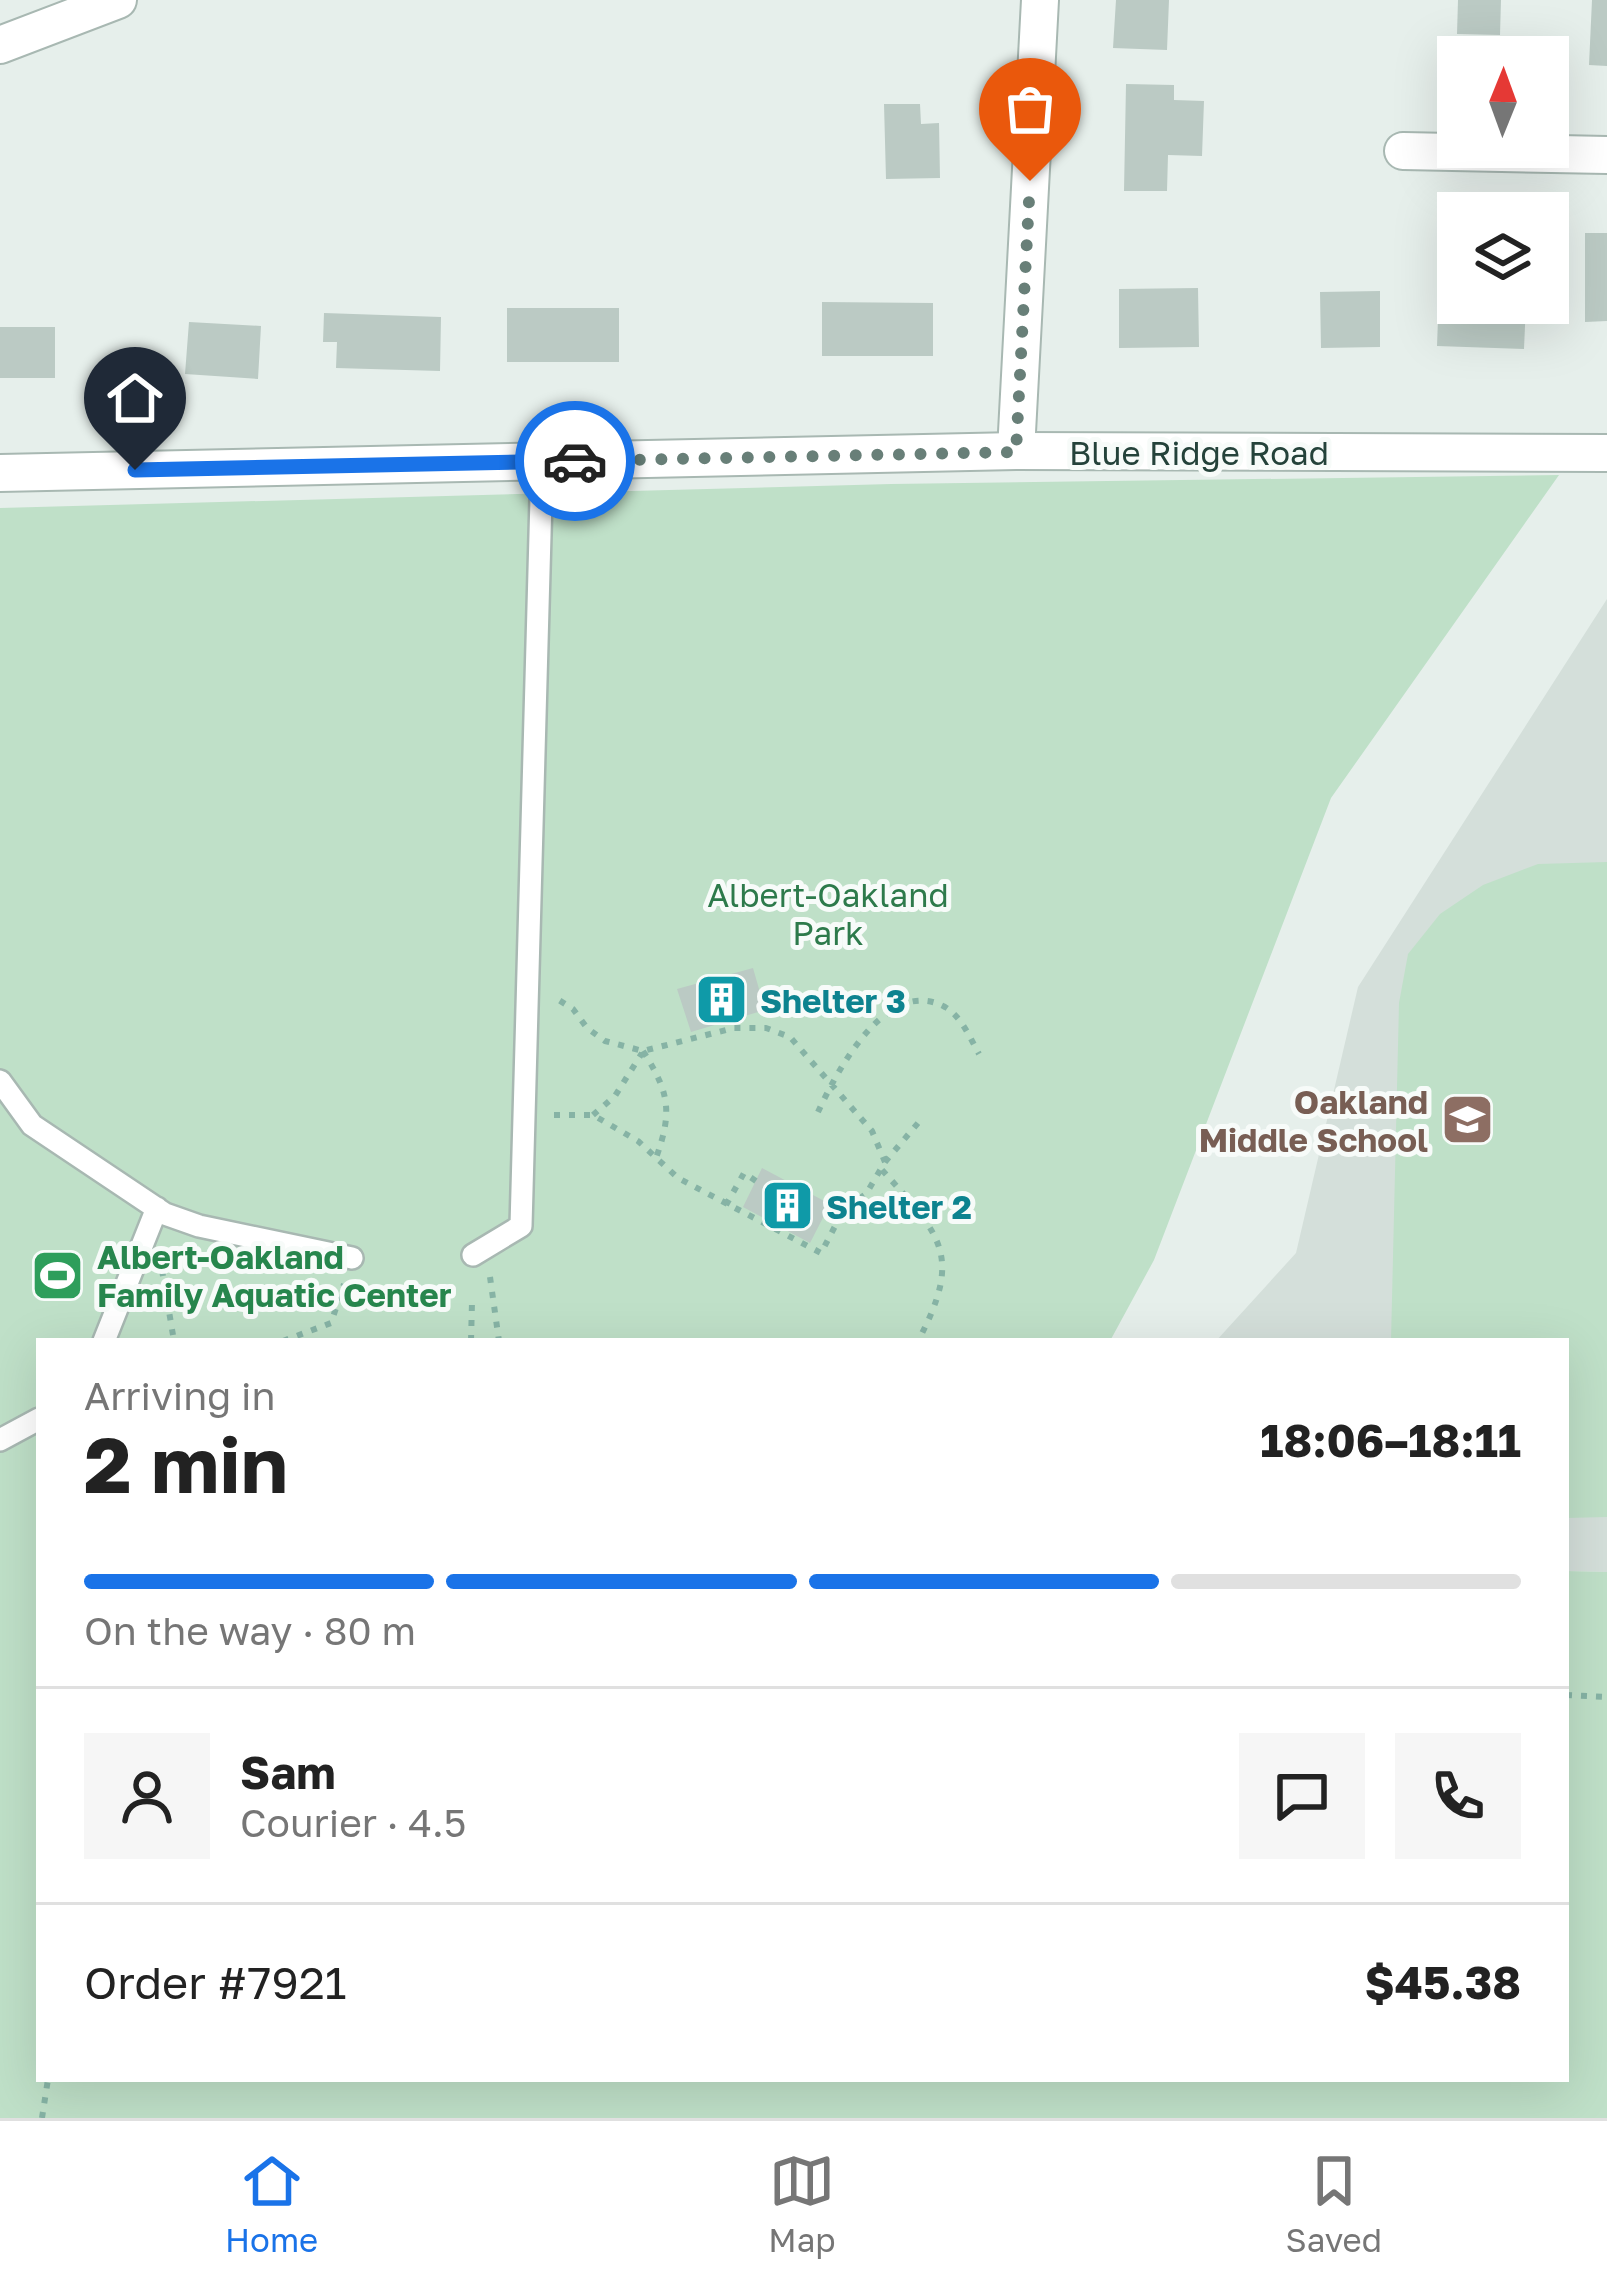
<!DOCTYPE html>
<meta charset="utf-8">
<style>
:root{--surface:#fff;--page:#f6f6f6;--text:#222;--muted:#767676;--line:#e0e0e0;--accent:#1a73e8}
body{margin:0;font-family:"Golos Text",sans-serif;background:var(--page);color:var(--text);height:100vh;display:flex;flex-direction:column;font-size:45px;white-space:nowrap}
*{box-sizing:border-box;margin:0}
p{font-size:39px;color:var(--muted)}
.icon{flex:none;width:66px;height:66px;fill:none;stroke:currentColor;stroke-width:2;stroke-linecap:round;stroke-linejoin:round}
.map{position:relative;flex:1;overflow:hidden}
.details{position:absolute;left:36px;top:1338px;width:1533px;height:744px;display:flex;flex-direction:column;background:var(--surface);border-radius:0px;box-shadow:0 12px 48px #0002}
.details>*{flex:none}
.needle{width:78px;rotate:1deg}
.controls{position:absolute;left:1437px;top:36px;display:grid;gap:24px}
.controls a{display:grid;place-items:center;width:132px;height:132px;border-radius:0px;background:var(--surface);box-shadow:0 12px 48px #0002;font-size:60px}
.pin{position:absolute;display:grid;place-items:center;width:102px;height:102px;color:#fff;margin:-123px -51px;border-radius:50% 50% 50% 0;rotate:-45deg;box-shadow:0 0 12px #0007}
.pin .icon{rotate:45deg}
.courier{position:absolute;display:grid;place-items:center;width:120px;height:120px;margin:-60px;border:9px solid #1a73e8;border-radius:50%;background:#fff;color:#222;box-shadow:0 3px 15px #0007}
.overview em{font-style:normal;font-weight:700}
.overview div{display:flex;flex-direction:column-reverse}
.overview{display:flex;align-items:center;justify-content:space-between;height:204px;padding:0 48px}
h1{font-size:78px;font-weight:700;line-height:90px}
.bar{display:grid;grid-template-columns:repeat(4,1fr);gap:18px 12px;align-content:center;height:144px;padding:0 48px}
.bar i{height:15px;border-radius:9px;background:var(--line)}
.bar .current{background:var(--accent)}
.bar p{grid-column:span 4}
.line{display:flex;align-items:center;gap:30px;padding:0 48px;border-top:3px solid var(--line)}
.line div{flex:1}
.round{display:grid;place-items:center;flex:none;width:126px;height:126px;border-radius:0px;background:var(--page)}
.tabs{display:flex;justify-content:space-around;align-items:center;height:168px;border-top:3px solid var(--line);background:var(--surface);font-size:33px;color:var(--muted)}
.tabs a{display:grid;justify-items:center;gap:6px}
.tabs .current{color:var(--accent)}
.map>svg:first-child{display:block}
.built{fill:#d4dfda}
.green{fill:#bfe0c8}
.building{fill:#bbcac4}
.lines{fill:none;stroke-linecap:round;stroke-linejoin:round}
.service-casing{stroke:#a8b8b2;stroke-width:26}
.minor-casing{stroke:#a8b8b2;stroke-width:40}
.tertiary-casing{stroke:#a8b8b2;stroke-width:40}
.path{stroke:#86b3a5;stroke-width:6;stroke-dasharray:6 9;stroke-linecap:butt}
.service{stroke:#fff;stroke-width:21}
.minor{stroke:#fff;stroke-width:36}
.tertiary{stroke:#fff;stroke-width:36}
.done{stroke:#687f78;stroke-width:12;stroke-dasharray:0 21.6}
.route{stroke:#1a73e8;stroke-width:15}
.labels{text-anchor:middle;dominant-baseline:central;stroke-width:10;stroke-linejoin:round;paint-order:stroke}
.street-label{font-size:33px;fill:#24423a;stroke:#f7fbf9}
.park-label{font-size:33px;fill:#2d7a4b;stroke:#f7fbf9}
.culture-label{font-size:33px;font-weight:bold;fill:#0d838f;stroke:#f7fbf9;text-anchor:start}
.education-label{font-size:33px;font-weight:bold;fill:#785e54;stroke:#f7fbf9;text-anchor:end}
.leisure-label{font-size:33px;font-weight:bold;fill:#27864d;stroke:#f7fbf9;text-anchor:start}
</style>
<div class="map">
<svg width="1607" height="2118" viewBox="0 0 1607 2118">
<rect width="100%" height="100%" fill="#e6efeb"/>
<!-- built -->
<path class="built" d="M1607 599V1572L1566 1571V1341H1216L1296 1253 1358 987Z"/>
<!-- green -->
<path class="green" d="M1559 475 1331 798 1154 1260 1110 1341H39V2079H1566V1571L1607 1572V2118H0V508L891 484Z
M1607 862V1517L1566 1518V1341H1391L1399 1003 1408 954 1440 914 1483 885 1538 864Z"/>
<!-- building -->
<path class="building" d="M1116 0H1169L1167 50 1113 48Z
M1458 0H1501L1500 35 1457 34Z
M1592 0H1607V66L1589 65Z
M1126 84 1174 85V100L1204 101 1202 156 1168 155 1167 191H1124Z
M884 104H920L921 124 939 123 940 178 886 179Z
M1585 233H1607V321L1585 322Z
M1198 288 1199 347 1119 348V289Z
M1380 291V347L1321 348 1320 292Z
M1439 292 1458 293V303H1526L1524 349 1437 346Z
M822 302 933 303V356H822Z
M507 308H619V362H507Z
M324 313 441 317 440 371 336 368 337 342H323Z
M189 322 261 326 258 379 185 374Z
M0 327H55V378H0Z
M753 968 765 1010 691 1032 677 989Z
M762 1168 830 1204 810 1243 743 1207Z"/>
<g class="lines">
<defs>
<path id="service" d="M0 1081 32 1125 165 1214 199 1226 352 1258
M473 1255 521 1226 542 462
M104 1341 157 1208
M0 1440 39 1419"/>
<path id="minor" d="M0 45 118 0
M1403 151 1607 155
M1016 451 1040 0"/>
<path id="tertiary" d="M0 473 1016 451 1607 453"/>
</defs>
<!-- service casing -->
<use href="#service" class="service-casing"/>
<!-- minor casing -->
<use href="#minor" class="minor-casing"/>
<!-- tertiary casing -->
<use href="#tertiary" class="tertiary-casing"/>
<!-- path -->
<path class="path" d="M643 1051C669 1092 673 1111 656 1158
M818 1112C837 1071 887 975 945 1007 962 1017 970 1038 979 1054
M554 1115H593L638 1141 678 1178 821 1253 844 1209 866 1194 885 1162 872 1131 790 1037 766 1028H734L643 1051 605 1041 587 1028 573 1009 554 997
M593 1115 615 1096 642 1053
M885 1162 918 1123
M882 1170C942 1236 963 1256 918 1341
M726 1205 744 1173 756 1181
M162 1270 174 1341
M490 1277 499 1341
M283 1341 331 1323 344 1284
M471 1341 472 1302
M1566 1695 1607 1697
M42 2118 48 2079"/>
<!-- service -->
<use href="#service" class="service"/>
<!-- minor -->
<use href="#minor" class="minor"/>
<!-- tertiary -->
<use href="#tertiary" class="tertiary"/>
</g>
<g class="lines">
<!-- done -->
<path class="done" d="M575 461 1016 452 1030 181"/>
<!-- route -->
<path class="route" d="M135 470 575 461"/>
</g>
<!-- icons -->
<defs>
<symbol id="building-square" viewBox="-11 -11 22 22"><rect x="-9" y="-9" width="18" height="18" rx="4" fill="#0f9aa8" stroke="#f7fbf9"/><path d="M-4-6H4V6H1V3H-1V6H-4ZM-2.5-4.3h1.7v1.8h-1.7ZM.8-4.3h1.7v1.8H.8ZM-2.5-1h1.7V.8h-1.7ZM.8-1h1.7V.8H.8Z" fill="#fff"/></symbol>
<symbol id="school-square" viewBox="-11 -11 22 22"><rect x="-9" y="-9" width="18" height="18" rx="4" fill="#8d6e63" stroke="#f7fbf9"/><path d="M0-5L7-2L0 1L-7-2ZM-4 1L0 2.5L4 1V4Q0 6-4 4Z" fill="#fff"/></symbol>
<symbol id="stadium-square" viewBox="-11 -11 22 22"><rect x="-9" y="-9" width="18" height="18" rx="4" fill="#2e9e5b" stroke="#f7fbf9"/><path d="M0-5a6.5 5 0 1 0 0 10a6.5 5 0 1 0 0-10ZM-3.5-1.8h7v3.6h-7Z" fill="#fff"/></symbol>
</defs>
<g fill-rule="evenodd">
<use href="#building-square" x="692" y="970" width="59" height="59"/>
<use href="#school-square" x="1438" y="1090" width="59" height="59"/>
<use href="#building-square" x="758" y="1176" width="59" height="59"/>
<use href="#stadium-square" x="28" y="1246" width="59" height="59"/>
</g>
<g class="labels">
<!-- street labels -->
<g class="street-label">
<text x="1199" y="452">Blue Ridge Road</text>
</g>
<!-- park labels -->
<g class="park-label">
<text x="828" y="894">Albert-Oakland<tspan x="828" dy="38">Park</tspan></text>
</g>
<!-- culture labels -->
<g class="culture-label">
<text x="760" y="1000">Shelter 3</text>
<text x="826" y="1206">Shelter 2</text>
</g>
<!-- education labels -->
<g class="education-label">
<text x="1428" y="1101">Oakland<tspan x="1428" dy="38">Middle School</tspan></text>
</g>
<!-- leisure labels -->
<g class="leisure-label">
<text x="97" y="1256">Albert-Oakland<tspan x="97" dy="38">Family Aquatic Center</tspan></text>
</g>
</g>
</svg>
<div class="controls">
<a><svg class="needle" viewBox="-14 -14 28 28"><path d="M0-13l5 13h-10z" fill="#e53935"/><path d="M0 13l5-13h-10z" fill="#767676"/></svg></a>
<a><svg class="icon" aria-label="layers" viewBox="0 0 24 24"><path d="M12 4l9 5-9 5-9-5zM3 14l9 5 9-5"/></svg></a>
</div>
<div class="pin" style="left:1030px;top:181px;background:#ea580c"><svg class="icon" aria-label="bag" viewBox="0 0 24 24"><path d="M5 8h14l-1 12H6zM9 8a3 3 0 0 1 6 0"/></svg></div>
<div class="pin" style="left:135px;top:470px;background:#1f2937"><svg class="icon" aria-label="home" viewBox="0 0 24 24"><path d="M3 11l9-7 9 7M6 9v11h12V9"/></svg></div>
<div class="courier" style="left:575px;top:461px"><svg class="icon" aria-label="car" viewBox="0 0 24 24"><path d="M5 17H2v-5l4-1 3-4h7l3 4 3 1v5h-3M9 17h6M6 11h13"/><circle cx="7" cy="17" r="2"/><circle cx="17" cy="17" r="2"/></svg></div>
<section class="details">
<div class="overview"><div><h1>2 min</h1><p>Arriving in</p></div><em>18:06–18:11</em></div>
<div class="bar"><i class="current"></i><i class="current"></i><i class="current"></i><i></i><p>On the way · 80 m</p></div>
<div class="line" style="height:216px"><a class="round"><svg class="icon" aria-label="person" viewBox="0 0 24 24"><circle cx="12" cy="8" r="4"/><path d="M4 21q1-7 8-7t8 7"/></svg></a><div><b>Sam</b><p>Courier · 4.5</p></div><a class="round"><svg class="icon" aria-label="chat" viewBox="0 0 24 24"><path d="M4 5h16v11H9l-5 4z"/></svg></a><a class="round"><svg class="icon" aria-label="phone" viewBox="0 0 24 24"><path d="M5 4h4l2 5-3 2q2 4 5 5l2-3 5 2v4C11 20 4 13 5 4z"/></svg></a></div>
<div class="line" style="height:156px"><div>Order #7921</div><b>$45.38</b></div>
</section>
</div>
<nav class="tabs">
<a class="current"><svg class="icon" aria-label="home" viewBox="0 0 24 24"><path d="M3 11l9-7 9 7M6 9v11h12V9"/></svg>Home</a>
<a><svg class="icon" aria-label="map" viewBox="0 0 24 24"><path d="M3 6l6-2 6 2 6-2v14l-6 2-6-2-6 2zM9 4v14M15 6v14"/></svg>Map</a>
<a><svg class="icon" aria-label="saved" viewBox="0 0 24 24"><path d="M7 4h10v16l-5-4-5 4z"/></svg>Saved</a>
</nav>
